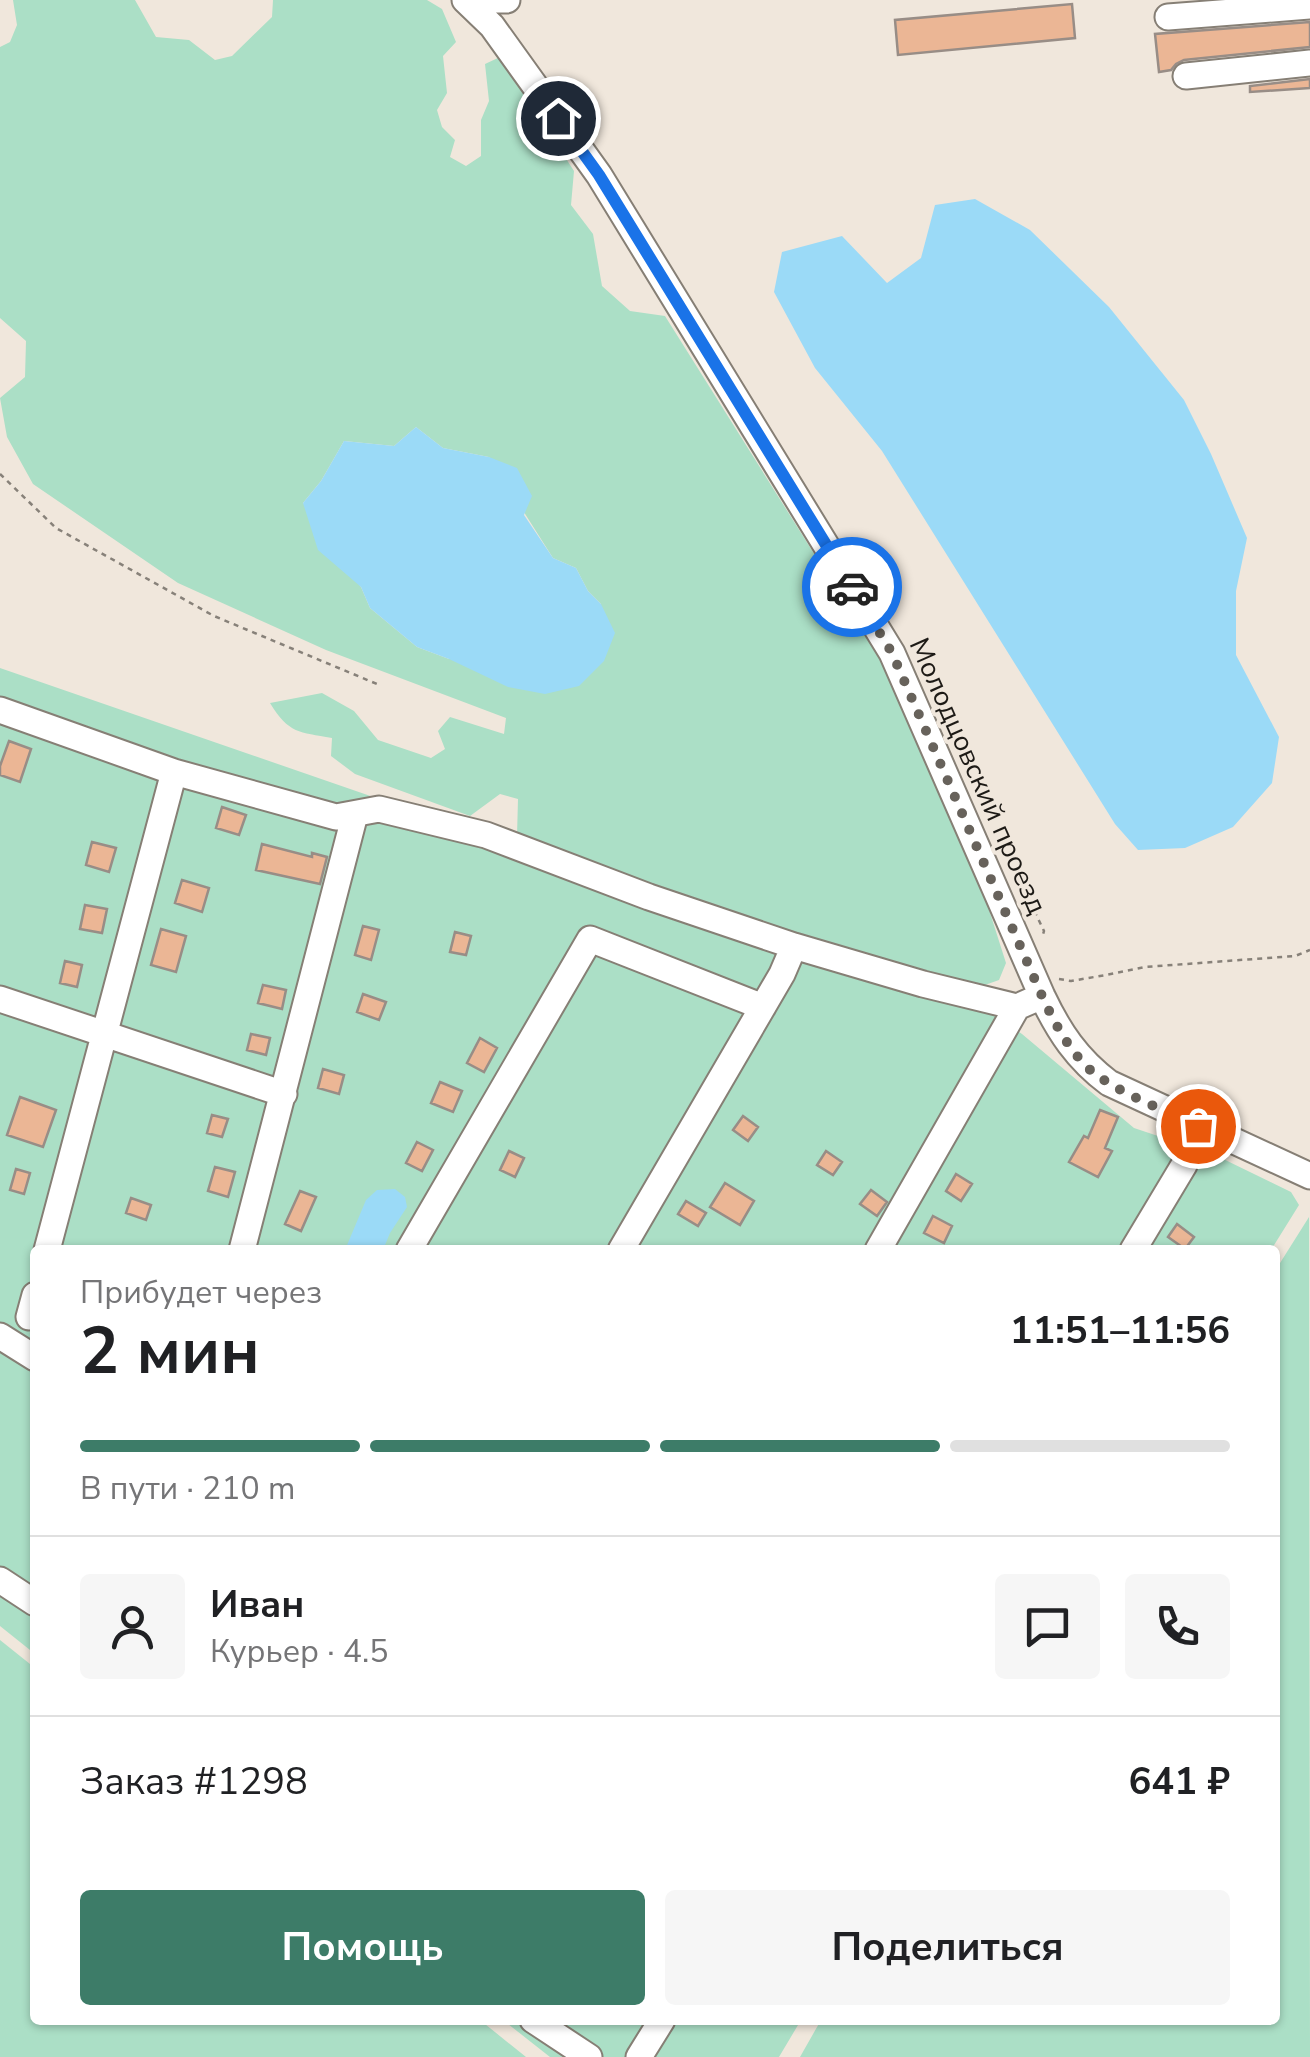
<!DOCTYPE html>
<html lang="ru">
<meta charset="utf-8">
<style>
:root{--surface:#fff;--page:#f6f6f6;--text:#202124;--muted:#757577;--line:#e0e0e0;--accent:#3d7c68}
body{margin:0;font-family:"Nunito Sans",sans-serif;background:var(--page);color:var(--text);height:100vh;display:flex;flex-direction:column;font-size:38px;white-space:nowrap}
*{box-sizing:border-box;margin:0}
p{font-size:32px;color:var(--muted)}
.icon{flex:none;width:55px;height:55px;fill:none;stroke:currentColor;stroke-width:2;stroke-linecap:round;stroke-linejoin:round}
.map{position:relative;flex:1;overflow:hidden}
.side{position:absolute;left:30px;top:1245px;width:1250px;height:780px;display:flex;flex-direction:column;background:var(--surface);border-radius:10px;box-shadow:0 2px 8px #0004}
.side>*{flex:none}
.pin{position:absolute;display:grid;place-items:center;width:85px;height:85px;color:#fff;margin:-42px;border:5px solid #fff;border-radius:50%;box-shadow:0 2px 10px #0007}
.courier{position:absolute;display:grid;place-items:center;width:100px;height:100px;margin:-50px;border:8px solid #1a73e8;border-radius:50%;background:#fff;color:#222;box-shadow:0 2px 12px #0007}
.head em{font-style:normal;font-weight:700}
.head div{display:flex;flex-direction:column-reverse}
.head{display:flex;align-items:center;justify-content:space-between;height:170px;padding:0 50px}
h1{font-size:65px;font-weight:700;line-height:75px}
.bar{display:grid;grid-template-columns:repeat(4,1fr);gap:15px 10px;align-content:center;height:120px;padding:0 50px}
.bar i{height:12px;border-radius:8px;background:var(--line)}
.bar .on{background:var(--accent)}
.bar p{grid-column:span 4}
.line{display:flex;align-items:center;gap:25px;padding:0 50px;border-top:2px solid var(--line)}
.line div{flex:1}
.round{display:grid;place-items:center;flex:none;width:105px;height:105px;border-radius:10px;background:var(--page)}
.primary-button{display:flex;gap:20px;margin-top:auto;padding:20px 50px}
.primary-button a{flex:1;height:115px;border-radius:10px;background:var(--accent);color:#fff;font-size:40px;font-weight:700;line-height:115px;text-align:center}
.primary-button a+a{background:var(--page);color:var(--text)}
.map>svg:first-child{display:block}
.green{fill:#abdfc6;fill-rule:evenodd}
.water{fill:#9bdaf7}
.building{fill:#ebb695;stroke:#988d86;stroke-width:2.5}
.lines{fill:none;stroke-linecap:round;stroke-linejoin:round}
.minor-casing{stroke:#867f75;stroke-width:29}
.path{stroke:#878179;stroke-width:2.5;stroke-dasharray:5 5;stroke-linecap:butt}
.minor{stroke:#fff;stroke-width:25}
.done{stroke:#67625b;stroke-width:10;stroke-dasharray:0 18}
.route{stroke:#1a73e8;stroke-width:12}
.labels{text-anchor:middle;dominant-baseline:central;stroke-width:8;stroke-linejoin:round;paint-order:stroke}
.street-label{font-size:28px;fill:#1d1a16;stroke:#f0e7dc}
</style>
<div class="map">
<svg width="1310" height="2057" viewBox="0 0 1310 2057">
<rect width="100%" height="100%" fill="#f0e7dc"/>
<!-- green -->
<path class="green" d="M13 0H135L156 37 189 40 215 60 232 56 272 17 273 0H427L442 9 456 42 443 56 447 93 437 110 442 127 455 140 450 157 466 166 481 156V120L489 101 485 64 500 57 574 171 571 205 593 234 602 286 630 311 665 316 882 662 984 894 1006 963 999 980 982 986 964 981 948 988 535 846 517 836 518 799 500 794 470 816 355 774 331 756 332 738C299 732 289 734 270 703L322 693 354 711 378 740 431 758 445 749 438 731 450 717 504 734 506 718 326 650 178 583 33 484 7 437 0 398 25 377 26 341 0 318V47L10 42 17 25ZM416 427 443 448 489 457 553 558 576 568 588 591 601 604 449 659 417 647 370 608 361 587 303 503 321 481 344 441 394 446Z
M0 668 984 1008 1022 1034 1134 1128 1215 1155 1291 1192 1299 1205 1271 1250H35V1654L0 1626Z
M1309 1217 1310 2057H800L821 2020H1275V1271Z
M0 1640 35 1668V2020H480L526 2057H0Z
M503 2020H801L779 2057H550Z"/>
<!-- water -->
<path class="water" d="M975 199 1030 230 1109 307 1184 400 1211 454 1247 538 1236 591V655L1279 737 1272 783 1233 827 1185 848 1138 850 1115 824 882 451 815 368 774 292 782 252 842 236 887 283 921 258 935 205Z
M416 427 443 448 489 457 517 468 532 496 524 515 553 558 576 568 588 591 601 604 615 633 604 661 579 686 545 694 508 687 449 659 417 647 370 608 361 587 318 550 303 503 321 481 344 441 394 446Z
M395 1189 405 1197 407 1207 390 1233 383 1250H345L366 1200 377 1190Z"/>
<!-- building -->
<path class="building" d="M1072 4 1075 38 898 55 895 20Z
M1310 22V47L1184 60 1176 64 1171 70 1159 72 1155 34Z
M1310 79V88L1250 92V86Z
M9 741 31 749 20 782 0 775V766Z
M222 807 246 815 239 835 216 828Z
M92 842 116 848 109 872 86 865Z
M262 844 312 857V853L327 857 320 884 256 870Z
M182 880 209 888 202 912 175 903Z
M85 905 107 909 102 933 80 929Z
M363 926 379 930 371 960 355 955Z
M161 929 186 936 176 972 151 965Z
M455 932 471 936 466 955 450 952Z
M65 961 82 965 77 987 60 983Z
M263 985 286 990 282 1009 258 1003Z
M363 994 386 1002 379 1020 357 1012Z
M251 1034 270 1038 266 1055 247 1050Z
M480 1038 497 1048 484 1072 467 1063Z
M323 1069 344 1075 339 1094 318 1088Z
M440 1082 462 1091 453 1112 431 1103Z
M20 1097 56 1110 43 1147 7 1135Z
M1100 1110 1118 1117 1105 1148 1112 1151 1098 1177 1069 1162 1084 1136 1088 1138Z
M212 1115 228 1119 222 1137 207 1133Z
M743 1116 758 1127 748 1141 733 1130Z
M417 1142 433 1150 422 1171 406 1163Z
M509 1151 524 1158 515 1177 500 1170Z
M826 1151 842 1162 833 1175 817 1165Z
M215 1167 235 1172 228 1197 208 1191Z
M16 1169 30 1173 24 1194 10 1190Z
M956 1174 972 1184 961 1201 946 1191Z
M725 1183 754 1201 740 1225 710 1207Z
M871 1190 887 1202 877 1216 860 1204Z
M300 1191 316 1197 301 1231 285 1224Z
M131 1198 151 1205 146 1220 126 1213Z
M686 1201 706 1213 698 1226 678 1214Z
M933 1216 952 1226 944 1243 924 1233Z
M1177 1224 1194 1237 1185 1249 1168 1237Z"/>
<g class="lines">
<defs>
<path id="minor" d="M465 0 492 26 599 175 892 653 1042 996C1059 1032 1077 1059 1109 1083L1310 1176
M472 6 482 0H507
M1168 17 1310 6
M1186 76 1310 63
M0 710 174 772 336 817 379 809 486 835 649 897 794 946
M0 999 284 1094
M47 1250 174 772
M242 1250 355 814
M409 1250 590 939 763 1007
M621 1250 782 974 794 946 923 984 1017 1007 1042 996
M878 1250 1017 1007
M1133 1250 1184 1165 1199 1126
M29 1317 35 1295
M0 1336 35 1358
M0 1580 35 1603
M533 2020 589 2057
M639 2057 662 2020"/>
</defs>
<!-- minor casing -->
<use href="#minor" class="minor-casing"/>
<!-- path -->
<path class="path" d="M0 474 56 528 214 616 377 684
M1030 902 1044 931 1042 938
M1059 979 1071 981 1106 975 1145 967 1295 956 1310 950"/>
<!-- minor -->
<use href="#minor" class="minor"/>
</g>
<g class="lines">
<!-- done -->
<path class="done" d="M852 587 892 653 1042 996C1054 1022 1067 1047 1088 1068 1115 1092 1165 1110 1198 1126"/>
<!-- route -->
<path class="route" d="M558 118 599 175 852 587"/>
</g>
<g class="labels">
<!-- street labels -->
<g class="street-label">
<text transform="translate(978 776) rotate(66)">Молодцовский проезд</text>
</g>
</g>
</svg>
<div class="pin" style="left:1198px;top:1126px;background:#ea580c"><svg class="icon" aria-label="bag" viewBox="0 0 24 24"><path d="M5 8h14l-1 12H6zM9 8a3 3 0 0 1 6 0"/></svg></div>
<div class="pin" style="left:558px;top:118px;background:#1f2937"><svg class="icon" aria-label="home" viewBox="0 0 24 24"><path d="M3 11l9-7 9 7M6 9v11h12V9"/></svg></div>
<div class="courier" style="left:852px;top:587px"><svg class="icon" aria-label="car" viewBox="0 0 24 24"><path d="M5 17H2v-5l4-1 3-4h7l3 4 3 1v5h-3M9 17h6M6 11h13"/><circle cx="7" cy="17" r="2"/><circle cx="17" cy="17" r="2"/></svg></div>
<section class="side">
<div class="head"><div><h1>2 мин</h1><p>Прибудет через</p></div><em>11:51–11:56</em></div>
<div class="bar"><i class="on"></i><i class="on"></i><i class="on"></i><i></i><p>В пути · 210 m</p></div>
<div class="line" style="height:180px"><a class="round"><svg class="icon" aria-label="person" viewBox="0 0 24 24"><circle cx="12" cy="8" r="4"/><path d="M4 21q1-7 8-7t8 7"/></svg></a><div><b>Иван</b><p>Курьер · 4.5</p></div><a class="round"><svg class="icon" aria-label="chat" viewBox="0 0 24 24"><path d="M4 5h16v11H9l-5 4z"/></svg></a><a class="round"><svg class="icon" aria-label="phone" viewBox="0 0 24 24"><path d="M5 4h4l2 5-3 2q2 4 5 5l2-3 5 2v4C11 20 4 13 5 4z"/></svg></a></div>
<div class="line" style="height:130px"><div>Заказ #1298</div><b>641 ₽</b></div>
<div class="primary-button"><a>Помощь</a><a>Поделиться</a></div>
</section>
</div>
